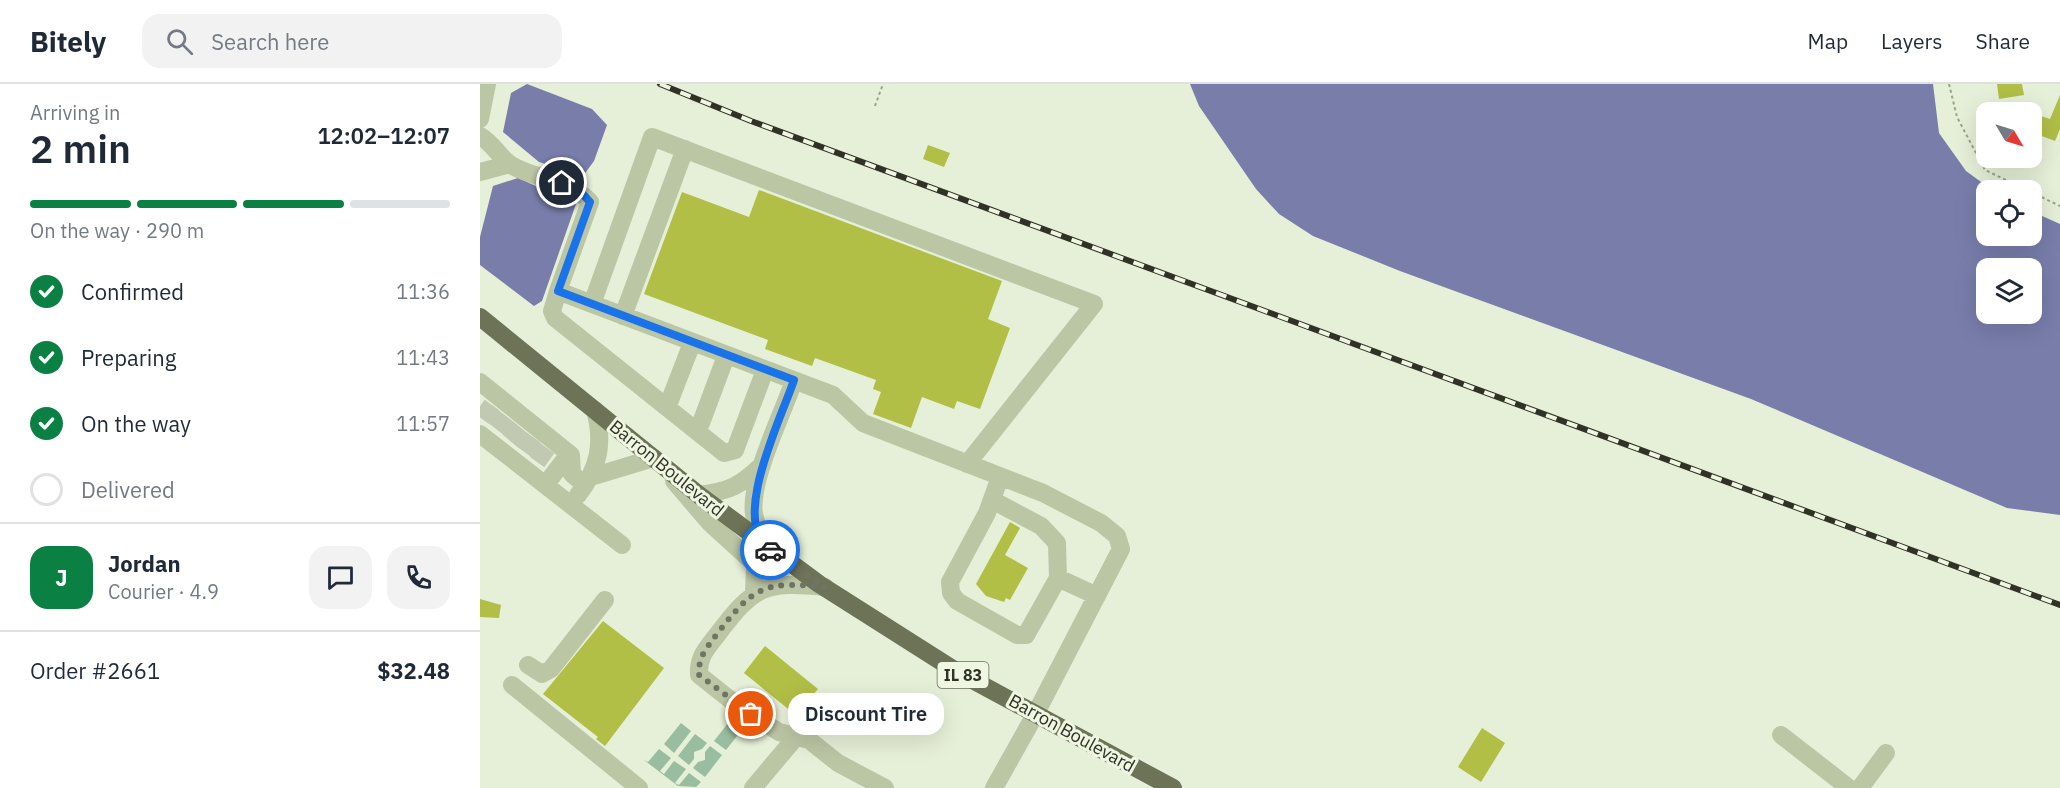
<!DOCTYPE html>
<meta charset="utf-8">
<style>
:root{--surface:#fff;--page:#f2f2f3;--text:#1f2937;--muted:#747a83;--line:#e0e1e3;--accent:#0b8043}
body{margin:0;font-family:"IBM Plex Sans",sans-serif;background:var(--page);color:var(--text);height:100vh;display:flex;flex-direction:column;font-size:22px;white-space:nowrap}
*{box-sizing:border-box;margin:0}
p{font-size:20px;color:var(--muted)}
.icon{flex:none;width:33px;height:33px;fill:none;stroke:currentColor;stroke-width:2;stroke-linecap:round;stroke-linejoin:round}
.map{position:relative;flex:1;overflow:hidden}
.drawer{display:flex;flex-direction:column;background:var(--surface);width:480px}
.drawer>*{flex:none}
.needle{width:39px;rotate:128deg}
.controls{position:absolute;left:1496px;top:18px;display:grid;gap:12px}
.controls a{display:grid;place-items:center;width:66px;height:66px;border-radius:12px;background:var(--surface);box-shadow:0 6px 24px #0002;font-size:30px}
.pin{position:absolute;display:grid;place-items:center;width:51px;height:51px;color:#fff;margin:-26px;border:3px solid #fff;border-radius:50%;box-shadow:0 2px 6px #0007}
.courier{position:absolute;display:grid;place-items:center;width:60px;height:60px;margin:-30px;border:4px solid #1a73e8;border-radius:50%;background:#fff;color:#222;box-shadow:0 2px 8px #0007}
.bubble{position:absolute;height:42px;border-radius:18px;background:var(--surface);box-shadow:0 6px 24px #0002;font-size:20px;font-weight:600;line-height:42px;text-align:center}
.headline em{font-style:normal;font-weight:600}
.headline div{display:flex;flex-direction:column-reverse}
.headline{display:flex;align-items:center;justify-content:space-between;height:102px;padding:0 30px}
h1{font-size:39px;font-weight:600;line-height:45px}
.bar{display:grid;grid-template-columns:repeat(4,1fr);gap:9px 6px;align-content:center;height:72px;padding:0 30px}
.bar i{height:8px;border-radius:4px;background:var(--line)}
.bar .current{background:var(--accent)}
.bar p{grid-column:span 4}
.line{display:flex;align-items:center;gap:15px;padding:0 30px;border-top:2px solid var(--line)}
.line div{flex:1}
.round{display:grid;place-items:center;flex:none;width:63px;height:63px;border-radius:18px;background:var(--page)}
ol{padding:0 30px;list-style:none}
li{display:flex;align-items:center;gap:18px;height:66px}
li p{margin-inline-start:auto}
li .icon{padding:6px;border-radius:50%;background:var(--accent);color:#fff;stroke-width:4}
li:last-child{color:var(--muted)}
li i{width:33px;height:33px;border:3px solid var(--line);border-radius:50%}
header{display:flex;align-items:center;gap:36px;box-sizing:border-box;height:84px;padding:0 30px;background:var(--surface);border-bottom:2px solid var(--line)}
header strong{font-size:28px}
nav{display:flex;gap:33px;margin-inline-start:auto;font-size:21px}
.search{width:420px;height:54px;background:var(--page);display:flex;align-items:center;gap:15px;box-sizing:border-box;padding:0 21px;border-radius:18px;color:var(--muted);font-size:22px}
main{display:flex;flex:1;min-height:0}
.map>svg:first-child{display:block}
.green{fill:#99bda0}
.water{fill:#787daa;fill-rule:evenodd}
.building{fill:#b1bf46}
.lines{fill:none;stroke-linecap:round;stroke-linejoin:round}
.minor-tunnel{stroke:#c2c9b3;stroke-width:18;stroke-dasharray:18 9;stroke-linecap:butt}
.path{stroke:#9ba484;stroke-width:2;stroke-dasharray:3 3;stroke-linecap:butt}
.minor{stroke:#bbc6a5;stroke-width:18}
.major{stroke:#6d7357;stroke-width:18}
.rail-casing{stroke:#303225;stroke-width:6}
.rail{stroke:#eff7e3;stroke-width:4;stroke-dasharray:11;stroke-linecap:butt}
.done{stroke:#707463;stroke-width:6;stroke-dasharray:0 10.8}
.route{stroke:#1a73e8;stroke-width:8}
.labels{text-anchor:middle;dominant-baseline:central;stroke-width:6;stroke-linejoin:round;paint-order:stroke}
.shield{fill:#eff7e3;stroke:#696d5e;stroke-width:1.5}
.shield-label{font-size:16px;font-weight:bold;fill:#303225}
.street-label{font-size:18px;fill:#303225;stroke:#eff7e3}
</style>
<header>
<strong>Bitely</strong>
<div class="search"><svg class="icon" aria-label="search" viewBox="0 0 24 24"><circle cx="10" cy="10" r="6"/><path d="M15 15l6 6"/></svg>Search here</div>
<nav><a>Map</a><a>Layers</a><a>Share</a></nav>
</header>
<main>
<section class="drawer">
<div class="headline"><div><h1>2 min</h1><p>Arriving in</p></div><em>12:02–12:07</em></div>
<div class="bar"><i class="current"></i><i class="current"></i><i class="current"></i><i></i><p>On the way · 290 m</p></div>
<ol>
<li><svg class="icon" aria-label="check" viewBox="0 0 24 24"><path d="M5 12l5 5 9-10"/></svg>Confirmed<p>11:36</p></li>
<li><svg class="icon" aria-label="check" viewBox="0 0 24 24"><path d="M5 12l5 5 9-10"/></svg>Preparing<p>11:43</p></li>
<li><svg class="icon" aria-label="check" viewBox="0 0 24 24"><path d="M5 12l5 5 9-10"/></svg>On the way<p>11:57</p></li>
<li><i></i>Delivered</li>
</ol>
<div class="line" style="height:108px"><b class="round" style="background:var(--accent);color:#fff">J</b><div><b>Jordan</b><p>Courier · 4.9</p></div><a class="round"><svg class="icon" aria-label="chat" viewBox="0 0 24 24"><path d="M4 5h16v11H9l-5 4z"/></svg></a><a class="round"><svg class="icon" aria-label="phone" viewBox="0 0 24 24"><path d="M5 4h4l2 5-3 2q2 4 5 5l2-3 5 2v4C11 20 4 13 5 4z"/></svg></a></div>
<div class="line" style="height:78px"><div>Order #2661</div><b>$32.48</b></div>
</section>
<div class="map">
<svg width="1580" height="704" viewBox="0 0 1580 704">
<rect width="100%" height="100%" fill="#e6efd7"/>
<!-- green -->
<path class="green" d="M249 638 261 647 246 666 234 657Z
M201 639 211 647 194 669 184 660Z
M215 650 227 659 222 665 214 668V675L209 681 198 672Z
M230 662 242 671 225 693 213 684 218 678 225 676V668Z
M179 665 191 674 180 687 184 690 194 677 206 685 195 699 199 701 209 689 221 698 216 703 198 702 164 676 168 678Z"/>
<!-- water -->
<path class="water" d="M47 0 112 25 127 41 114 77 103 92 59 78 23 48 31 9Z
M710 0H1453L1459 49 1486 87 1512 106H1506V152H1551V127L1580 140V431L1527 424 1271 315 920 187 833 152 799 130 776 105 719 22ZM1551 184V230H1506V184Z
M38 94 96 120 62 217 54 222 0 181V153L13 102Z"/>
<!-- building -->
<path class="building" d="M1517 0H1542L1544 11 1519 15Z
M1580 11V45L1575 57 1554 49 1561 32 1570 35Z
M448 61 470 69 464 83 443 75Z
M279 106 522 197 508 235 530 244 500 325 477 317 474 325 442 313 431 344 393 330 401 308 393 305 396 296 335 274 332 282 285 265 288 256 164 210 202 108 269 133Z
M530 438 540 444 525 471 548 484 530 516 526 514 524 518 506 512 496 500Z
M0 515 21 521 19 534 0 533Z
M123 537 184 584 125 662 116 655 118 653 63 610Z
M285 562 338 605 330 614 337 620 323 637 264 589Z
M1002 644 1025 659 1001 698 978 683Z"/>
<g class="lines">
<!-- minor-tunnel -->
<path class="minor-tunnel" d="M2 335 12 321
M16 345 26 332
M29 356 40 343
M43 367 53 353
M57 378 67 364"/>
<!-- path -->
<path class="path" d="M1469 0 1477 33 1505 86 1547 106
M395 22 403 0
M1551 108 1580 122"/>
<!-- minor -->
<path class="minor" d="M0 35 7 0
M0 52C13 59 19 73 31 81 57 97 88 93 110 118L78 207 353 311 383 339 563 409 621 439 637 452 641 465 556 629 514 704
M0 88 30 80
M78 207 72 227 75 234 244 369 255 366 285 286
M112 220 172 53 614 220 487 380
M143 232 205 65
M0 298 91 371 92 390 105 401
M185 322 190 316 212 259
M215 346 221 339 246 272
M0 350 142 461
M111 393 174 374
M194 397 229 438 275 480 274 509
M66 400 89 370
M98 411C119 384 124 359 115 326
M219 411C250 407 260 402 282 381
M512 416 561 442 577 459 578 494 546 551H537L477 517 471 509 470 498 507 429 520 393
M284 461C281 451 276 440 274 430 269 396 303 330 314 296
M578 494 617 512
M345 503C284 497 274 502 237 551 226 565 218 573 219 591L257 621 299 648 329 656 358 679 405 704
M48 581 62 590 71 585 125 516
M32 601 159 704
M1301 651 1369 704
M273 704 316 653
M1380 704 1406 669"/>
<!-- major -->
<path class="major" d="M0 233 219 411 339 500 476 587 693 704"/>
<defs>
<path id="rail" d="M180 0 271 37 1580 521"/>
</defs>
<!-- rail casing -->
<use href="#rail" class="rail-casing"/>
<!-- rail -->
<use href="#rail" class="rail"/>
</g>
<g class="lines">
<!-- done -->
<path class="done" d="M271 630 219 591C218 573 226 565 237 550 274 502 284 497 345 503L290 466"/>
<!-- route -->
<path class="route" d="M82 99 99 106 110 118 78 207 314 296C302 333 249 437 290 466"/>
</g>
<g class="labels">
<!-- shield labels -->
<rect class="shield" x="457.5" y="578" width="51" height="26" rx="4.5"/>
<g class="shield-label">
<text x="483" y="591">IL 83</text>
</g>
<!-- street labels -->
<g class="street-label">
<text transform="translate(187 384) rotate(39)">Barron Boulevard</text>
<text transform="translate(592 649) rotate(29)">Barron Boulevard</text>
</g>
</g>
</svg>
<div class="controls">
<a><svg class="needle" viewBox="-14 -14 28 28"><path d="M0-13l5 13h-10z" fill="#e53935"/><path d="M0 13l5-13h-10z" fill="#747a83"/></svg></a>
<a><svg class="icon" aria-label="locate" viewBox="0 0 24 24"><circle cx="12" cy="12" r="6"/><path d="M12 2v4M12 18v4M2 12h4M18 12h4"/></svg></a>
<a><svg class="icon" aria-label="layers" viewBox="0 0 24 24"><path d="M12 4l9 5-9 5-9-5zM3 14l9 5 9-5"/></svg></a>
</div>
<div class="pin" style="left:271px;top:630px;background:#ea580c"><svg class="icon" aria-label="bag" viewBox="0 0 24 24"><path d="M5 8h14l-1 12H6zM9 8a3 3 0 0 1 6 0"/></svg></div>
<div class="pin" style="left:82px;top:99px;background:#1f2937"><svg class="icon" aria-label="home" viewBox="0 0 24 24"><path d="M3 11l9-7 9 7M6 9v11h12V9"/></svg></div>
<div class="courier" style="left:290px;top:466px"><svg class="icon" aria-label="car" viewBox="0 0 24 24"><path d="M5 17H2v-5l4-1 3-4h7l3 4 3 1v5h-3M9 17h6M6 11h13"/><circle cx="7" cy="17" r="2"/><circle cx="17" cy="17" r="2"/></svg></div>
<div class="bubble" style="left:308px;top:609px;width:156px">Discount Tire</div>
</div>
</main>
